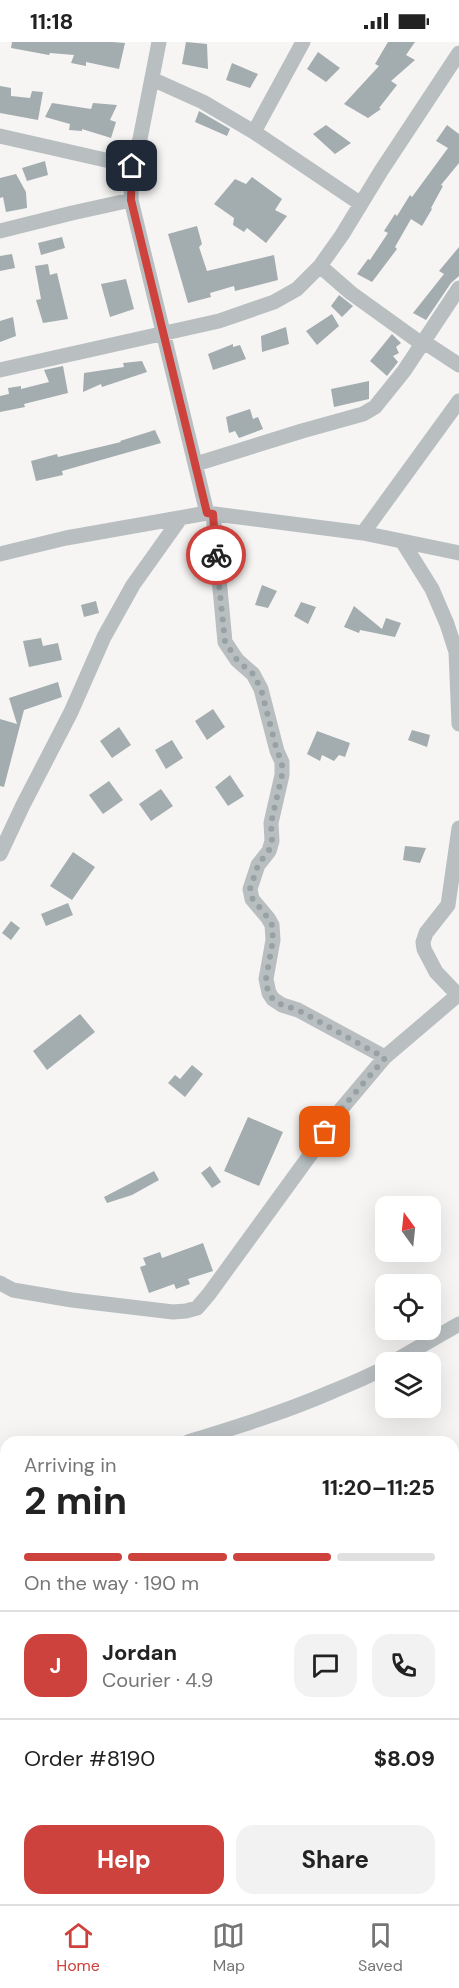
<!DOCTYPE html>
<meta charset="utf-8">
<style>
:root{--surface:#fff;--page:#f2f2f2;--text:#222;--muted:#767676;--line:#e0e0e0;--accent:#cd423c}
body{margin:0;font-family:"DM Sans",sans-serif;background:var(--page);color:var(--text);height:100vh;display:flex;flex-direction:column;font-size:22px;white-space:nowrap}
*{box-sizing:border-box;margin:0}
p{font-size:20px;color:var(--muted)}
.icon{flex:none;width:33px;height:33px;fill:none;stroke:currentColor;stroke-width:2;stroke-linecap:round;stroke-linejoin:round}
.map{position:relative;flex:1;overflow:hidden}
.panel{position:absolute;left:0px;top:1394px;width:459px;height:470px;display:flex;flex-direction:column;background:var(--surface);border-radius:18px 18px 0 0;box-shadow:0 6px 24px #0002}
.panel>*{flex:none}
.needle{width:39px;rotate:345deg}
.fabs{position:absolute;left:375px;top:1154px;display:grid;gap:12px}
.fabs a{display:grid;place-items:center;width:66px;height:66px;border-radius:12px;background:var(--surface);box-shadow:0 6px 24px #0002;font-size:30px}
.pin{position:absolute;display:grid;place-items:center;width:51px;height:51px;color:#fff;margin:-26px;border-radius:12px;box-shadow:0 3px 9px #0006}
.courier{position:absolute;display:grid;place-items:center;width:60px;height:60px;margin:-30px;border:4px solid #cd423c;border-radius:50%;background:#fff;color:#222;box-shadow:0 2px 8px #0007}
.overview em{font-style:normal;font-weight:700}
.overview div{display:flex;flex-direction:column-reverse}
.overview{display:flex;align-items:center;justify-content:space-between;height:102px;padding:0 24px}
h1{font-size:39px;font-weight:700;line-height:45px}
.bar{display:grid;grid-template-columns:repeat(4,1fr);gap:9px 6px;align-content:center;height:72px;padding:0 24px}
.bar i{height:8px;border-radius:4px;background:var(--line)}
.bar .on{background:var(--accent)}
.bar p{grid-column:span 4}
.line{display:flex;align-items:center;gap:15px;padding:0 24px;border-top:2px solid var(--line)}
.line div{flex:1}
.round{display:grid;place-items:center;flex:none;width:63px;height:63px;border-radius:18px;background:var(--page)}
.cta{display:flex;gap:12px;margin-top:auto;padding:12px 24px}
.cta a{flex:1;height:69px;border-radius:18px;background:var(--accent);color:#fff;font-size:24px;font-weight:700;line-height:69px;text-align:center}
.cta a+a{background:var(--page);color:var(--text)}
.status{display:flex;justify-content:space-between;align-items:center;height:42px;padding:0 30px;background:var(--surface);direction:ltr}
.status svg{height:16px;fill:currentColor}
.menu{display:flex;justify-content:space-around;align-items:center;height:84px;border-top:2px solid var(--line);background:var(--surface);font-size:16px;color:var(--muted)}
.menu a{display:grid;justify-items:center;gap:3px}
.menu .on{color:var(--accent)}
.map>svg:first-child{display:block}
.building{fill:#a3acaf}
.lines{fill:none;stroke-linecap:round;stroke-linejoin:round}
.street{stroke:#b9bfc1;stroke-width:15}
.done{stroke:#98a2a4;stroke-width:6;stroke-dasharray:0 10.8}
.route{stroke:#cd423c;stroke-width:8}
</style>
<div class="status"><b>11:18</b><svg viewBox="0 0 49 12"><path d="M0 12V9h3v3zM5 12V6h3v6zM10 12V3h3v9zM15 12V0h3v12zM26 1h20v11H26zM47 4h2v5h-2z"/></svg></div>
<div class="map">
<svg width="459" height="1862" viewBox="0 0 459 1862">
<rect width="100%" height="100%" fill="#f6f5f3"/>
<!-- building -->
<path class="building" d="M12 0H112L125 1 119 27 86 20V24L71 21 74 13 50 11 49 13 11 6Z
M186 0 207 2 208 27 182 22Z
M388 0H415L406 13 415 18 391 39 397 43 379 66 381 67 368 76 344 62 379 24 375 22Z
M318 10 340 26 326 40 307 27Z
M232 21 258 32 250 46 226 38Z
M0 44 11 46V54L30 56 32 49 43 50 38 78 0 71Z
M52 61 91 67 93 61 117 63 110 78 116 80 111 96 82 87V89L69 88 70 82 45 75Z
M199 69 230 87 227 94 195 80Z
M326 83 351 101 335 112 313 92Z
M447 83 459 92V121L441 143 443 144 431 166 432 167 422 184 411 177 395 205 397 207 372 240 357 232 368 217 370 218 388 191 384 189 395 172 397 174 410 153 412 155 448 106 436 99Z
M45 119 48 133 27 139 22 126Z
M16 132 26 150 27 166 6 170 3 155 0 156V136Z
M252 135 282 157 275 168 287 174 266 201 247 186 244 190 233 183 234 176 214 162 235 137 246 142Z
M197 184 202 202 199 205 207 229 274 213 278 238 235 249 234 244 210 251 211 255 188 261 168 192Z
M62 195 65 206 41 213 38 201Z
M459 205V234L451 241 426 278 413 271 444 232 439 229Z
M12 212 15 226 0 229V214Z
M48 222 50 233 57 231 68 277 43 281 36 258 41 257 35 224Z
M126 237 134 267 110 275 101 242Z
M339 253 353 264 342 275 331 264Z
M332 272 339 284 317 303 306 289Z
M13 275 16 294 0 300V279Z
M286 285 289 302 262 310 261 294Z
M392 292 401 301 396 305 399 311 393 314 398 320 387 334 370 319Z
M233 302V305L240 303 246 317 213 328 208 312Z
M142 319 147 330 102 345 101 342 83 350 84 331 124 325 123 321Z
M63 324 68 351 24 362 25 365 0 370V354L9 352 8 346 21 344V347L49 340 44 328Z
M369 339V357L334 365 331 347Z
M250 367 253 377 258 375 263 387 239 396 235 389 229 391 226 375Z
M155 388 161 401 62 429 63 433 36 439 31 419 57 412 58 415 121 400 120 399Z
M262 543 277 549 268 566 255 563Z
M96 559 99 571 84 575 81 563Z
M301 560 316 565 308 582 294 574Z
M354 564 382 587 386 576 401 581 395 595 360 588 359 591 344 585Z
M41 596 43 604 58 601 62 618 29 625 23 599Z
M58 640 62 655 24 668 4 745 0 744V677L17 682 9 656Z
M213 667 225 685 207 698 195 679Z
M119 685 131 703 112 716 100 699Z
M412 688 430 693 427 705 408 698Z
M317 689 350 701 345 715 339 713 334 719 322 713 320 719 307 712Z
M172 698 183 716 166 727 155 708Z
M230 733 244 754 228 764 215 745Z
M109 739 123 758 103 772 89 753Z
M161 747 173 764 151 779 139 762Z
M405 804 426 806 420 821 403 818Z
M73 810 95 825 72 858 50 844Z
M68 861 73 873 46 884 41 872Z
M11 879 20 886 11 898 2 891Z
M80 972 95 990 47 1028 33 1009Z
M192 1023 203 1032 185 1055 168 1041 175 1033 180 1037Z
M248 1075 283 1090 259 1144 224 1129Z
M210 1124 221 1140 212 1146 201 1131Z
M154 1129 159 1138 132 1153 107 1161 104 1155Z
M203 1201 213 1229 188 1237 190 1242 176 1247 174 1242 149 1251 140 1225 146 1223 143 1216 160 1210 162 1216Z"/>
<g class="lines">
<!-- street -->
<path class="street" d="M159 0 140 97 132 124 131 158 207 471 363 491 459 511
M152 37 203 60 254 90 361 162
M254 90 303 0
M0 94 132 124
M0 189 72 171 131 158
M320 224 351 251 422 302
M424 300 459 323
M0 328 219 279 274 260 297 247 320 224 342 193 381 129 459 11
M196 422 302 389 363 372 375 365 404 329 459 246
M213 472 225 600 237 618 253 632 261 647 277 709 282 720V733L271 781 272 799 269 809 258 823 250 847 252 857 268 876 272 883 273 898 266 937 269 951 273 957 282 963 298 968 385 1015
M363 491 459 359
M402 499 432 547 447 582 456 610 459 682
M0 512 66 496 207 471
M0 812 23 763 71 670 104 595 133 543 180 477
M458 953 436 930 424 907 423 900 426 891 448 863 459 786
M0 1241 13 1248 72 1258 173 1270 186 1269 197 1266 209 1252 313 1109 337 1072 385 1015 459 952
M393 1320 459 1282
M188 1400C236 1385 285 1370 331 1350 350 1342 368 1335 386 1325
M453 1542 459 1541
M0 1567 6 1565
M453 1621 459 1618
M0 1756 6 1752
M171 1857 173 1862
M425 1857 426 1862
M65 1862 68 1857
M302 1862V1857"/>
</g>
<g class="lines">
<!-- done -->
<path class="done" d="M216 513 225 600 237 618 253 632 261 647 277 709 282 720V733L271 781 272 799 269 808 258 823 250 847 252 856 268 876 272 883 273 898 266 937 268 951 273 957 282 963 298 968 385 1016 337 1072 325 1090"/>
<!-- route -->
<path class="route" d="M132 124 131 158 207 471 213 472 216 513"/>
</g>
</svg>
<div class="fabs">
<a><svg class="needle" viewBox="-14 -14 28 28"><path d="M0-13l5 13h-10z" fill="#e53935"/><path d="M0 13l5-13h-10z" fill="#767676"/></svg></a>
<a><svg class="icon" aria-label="locate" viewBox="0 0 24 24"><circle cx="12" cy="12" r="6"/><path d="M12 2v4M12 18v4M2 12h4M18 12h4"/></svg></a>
<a><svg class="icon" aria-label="layers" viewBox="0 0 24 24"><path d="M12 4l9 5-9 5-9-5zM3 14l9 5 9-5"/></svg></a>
</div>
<div class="pin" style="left:325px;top:1090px;background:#ea580c"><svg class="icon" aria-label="bag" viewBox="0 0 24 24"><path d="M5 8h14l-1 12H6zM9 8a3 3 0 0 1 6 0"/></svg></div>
<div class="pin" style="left:132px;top:124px;background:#1f2937"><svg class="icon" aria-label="home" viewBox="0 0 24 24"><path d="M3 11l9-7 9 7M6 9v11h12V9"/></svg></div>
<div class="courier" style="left:216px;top:513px"><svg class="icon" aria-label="bike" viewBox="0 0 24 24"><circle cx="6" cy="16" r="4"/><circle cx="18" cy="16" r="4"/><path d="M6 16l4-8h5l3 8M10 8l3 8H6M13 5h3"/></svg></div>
<section class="panel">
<div class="overview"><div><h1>2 min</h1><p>Arriving in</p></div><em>11:20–11:25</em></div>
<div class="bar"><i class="on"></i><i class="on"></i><i class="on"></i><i></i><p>On the way · 190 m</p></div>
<div class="line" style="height:108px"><b class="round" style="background:var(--accent);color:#fff">J</b><div><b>Jordan</b><p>Courier · 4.9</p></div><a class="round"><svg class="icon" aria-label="chat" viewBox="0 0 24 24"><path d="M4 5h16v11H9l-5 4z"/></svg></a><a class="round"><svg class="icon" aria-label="phone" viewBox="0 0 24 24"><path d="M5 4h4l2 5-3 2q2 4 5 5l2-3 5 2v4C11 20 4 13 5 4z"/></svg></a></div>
<div class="line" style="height:78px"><div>Order #8190</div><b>$8.09</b></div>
<div class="cta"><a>Help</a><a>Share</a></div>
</section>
</div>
<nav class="menu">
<a class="on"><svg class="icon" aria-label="home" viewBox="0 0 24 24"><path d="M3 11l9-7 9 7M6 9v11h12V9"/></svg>Home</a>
<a><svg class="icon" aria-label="map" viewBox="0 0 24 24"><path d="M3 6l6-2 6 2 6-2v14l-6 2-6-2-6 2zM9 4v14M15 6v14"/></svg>Map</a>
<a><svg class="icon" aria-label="saved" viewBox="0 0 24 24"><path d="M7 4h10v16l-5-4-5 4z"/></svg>Saved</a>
</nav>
